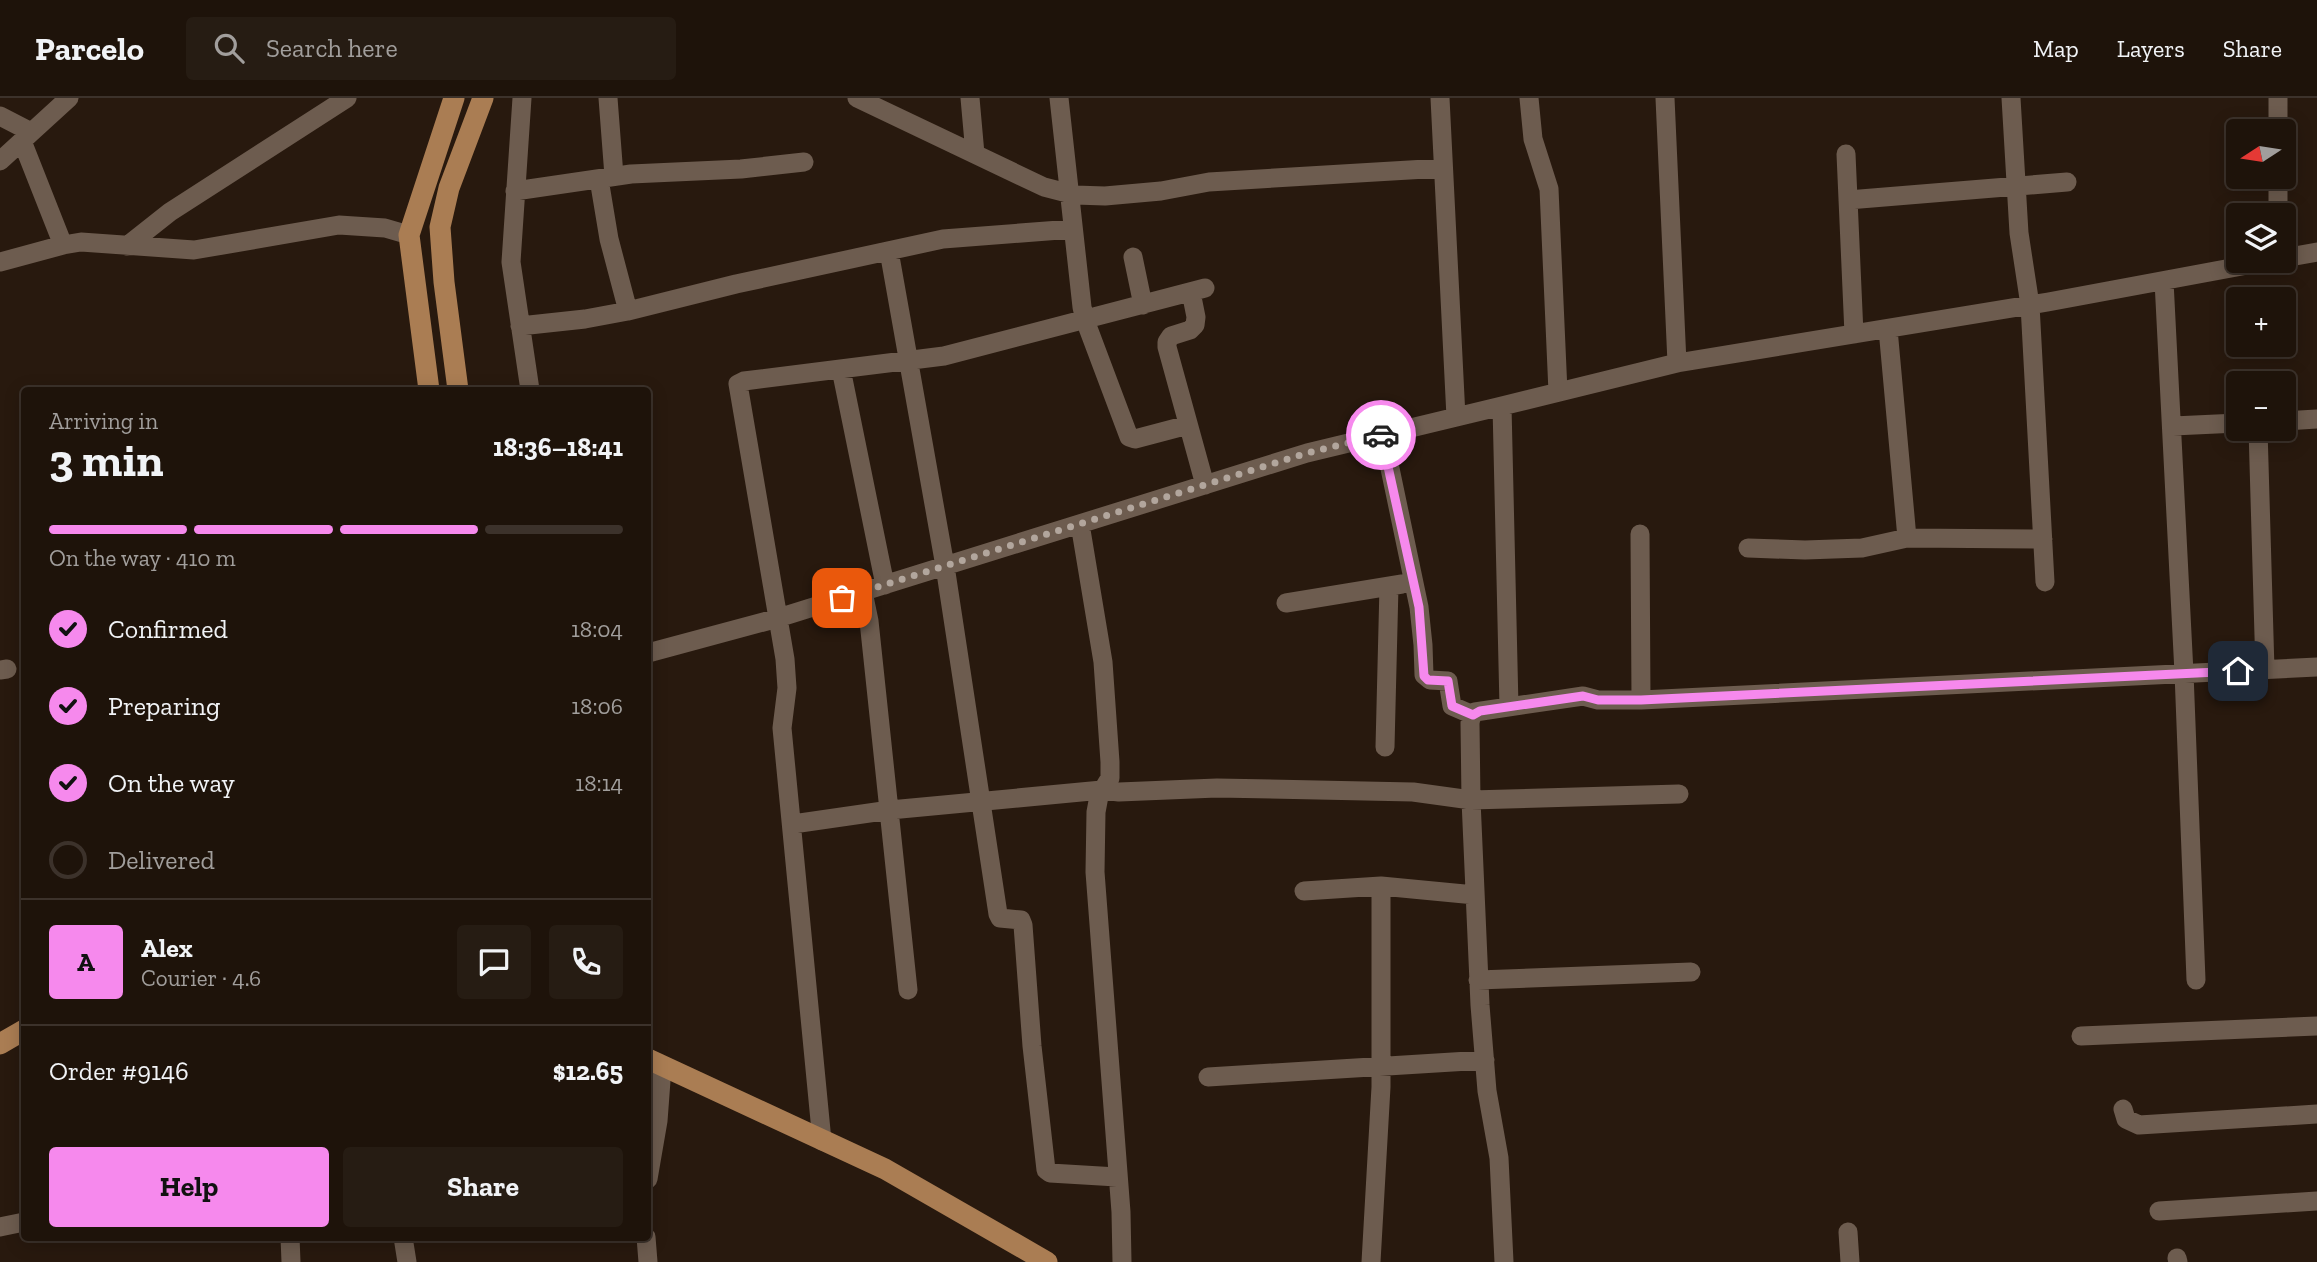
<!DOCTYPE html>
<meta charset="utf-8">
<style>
:root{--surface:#1e130a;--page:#261c13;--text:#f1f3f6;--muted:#a19e9c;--line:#3c322b;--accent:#f689ed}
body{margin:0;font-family:"Zilla Slab",serif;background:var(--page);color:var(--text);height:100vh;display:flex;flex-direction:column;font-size:26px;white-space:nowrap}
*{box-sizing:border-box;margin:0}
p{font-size:23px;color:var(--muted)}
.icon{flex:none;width:38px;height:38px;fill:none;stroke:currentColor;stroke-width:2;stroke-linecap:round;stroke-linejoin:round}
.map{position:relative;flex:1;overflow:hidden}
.drawer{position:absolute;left:21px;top:289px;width:630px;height:854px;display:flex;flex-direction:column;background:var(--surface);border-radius:7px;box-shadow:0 4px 18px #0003,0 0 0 2px var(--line)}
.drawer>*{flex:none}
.needle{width:46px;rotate:258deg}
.controls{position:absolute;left:2226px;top:21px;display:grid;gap:14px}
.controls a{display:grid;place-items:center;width:70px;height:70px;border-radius:7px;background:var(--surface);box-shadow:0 4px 18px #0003,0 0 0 2px var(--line);font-size:35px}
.pin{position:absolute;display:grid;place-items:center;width:60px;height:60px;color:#fff;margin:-30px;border-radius:14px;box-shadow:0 4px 10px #0006}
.courier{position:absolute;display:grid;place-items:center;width:70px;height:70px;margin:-35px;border:5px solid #f689ed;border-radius:50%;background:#fff;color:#222;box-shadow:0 2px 9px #0007}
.head em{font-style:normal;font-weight:700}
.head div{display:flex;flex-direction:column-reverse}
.head{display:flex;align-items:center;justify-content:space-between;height:119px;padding:0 28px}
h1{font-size:46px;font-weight:700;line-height:52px}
.bar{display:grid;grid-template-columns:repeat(4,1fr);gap:10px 7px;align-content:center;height:84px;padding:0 28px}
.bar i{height:9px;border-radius:5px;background:var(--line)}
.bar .current{background:var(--accent)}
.bar p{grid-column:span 4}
.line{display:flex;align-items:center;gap:18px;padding:0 28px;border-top:2px solid var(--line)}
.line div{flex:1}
.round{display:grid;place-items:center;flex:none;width:74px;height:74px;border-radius:7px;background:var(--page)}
ol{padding:0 28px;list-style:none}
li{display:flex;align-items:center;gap:21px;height:77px}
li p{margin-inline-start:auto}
li .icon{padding:7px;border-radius:50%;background:var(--accent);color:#111;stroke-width:4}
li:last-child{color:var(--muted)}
li i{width:38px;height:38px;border:4px solid var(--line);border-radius:50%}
.action{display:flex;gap:14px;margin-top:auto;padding:14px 28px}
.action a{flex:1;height:80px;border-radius:7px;background:var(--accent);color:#111;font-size:28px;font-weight:700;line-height:80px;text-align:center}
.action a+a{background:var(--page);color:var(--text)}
header{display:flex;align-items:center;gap:42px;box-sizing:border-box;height:98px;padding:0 35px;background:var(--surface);border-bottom:2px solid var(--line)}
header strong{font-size:33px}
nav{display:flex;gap:38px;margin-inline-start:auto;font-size:24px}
.search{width:490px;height:63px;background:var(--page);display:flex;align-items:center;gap:18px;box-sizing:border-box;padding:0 24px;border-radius:7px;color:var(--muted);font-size:26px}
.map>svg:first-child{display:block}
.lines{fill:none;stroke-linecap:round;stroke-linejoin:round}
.minor{stroke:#6d5c4f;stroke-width:19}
.major{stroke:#aa7d53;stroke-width:21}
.done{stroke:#b2a69d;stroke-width:7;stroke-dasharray:0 12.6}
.route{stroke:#f689ed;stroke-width:9}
</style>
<header>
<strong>Parcelo</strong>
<div class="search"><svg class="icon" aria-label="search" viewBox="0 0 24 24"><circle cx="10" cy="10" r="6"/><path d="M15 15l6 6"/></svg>Search here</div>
<nav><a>Map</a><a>Layers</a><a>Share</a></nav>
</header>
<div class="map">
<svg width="2317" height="1164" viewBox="0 0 2317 1164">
<rect width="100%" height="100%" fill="#28190e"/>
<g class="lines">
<!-- minor -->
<path class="minor" d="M522 0 511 164 530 292
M608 0 614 78
M857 0 1044 89 1075 97 1105 98 1161 93 1209 84 1443 70
M970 0 975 56
M1059 0 1082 209 1085 222 1129 339 1135 341 1188 327
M1440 0 1456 319
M1529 0 1533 41 1549 91 1558 294
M1665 0 1677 265
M2011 0 2019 135 2030 207 2045 484
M0 18 31 34
M2278 33V0
M22 43 63 147 81 144 194 152 339 127 385 130 409 137
M1846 56 1854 236
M0 63 69 0
M599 81 609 141 628 213
M515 93 631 76 741 71 804 64
M1848 102 2067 84
M2278 117V79
M127 148 170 114 347 0
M889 153 945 468 998 816 1000 820 1021 822 1023 827 1032 948 1046 1072 1050 1075 1117 1079
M1133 159 1143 207
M2284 160 2317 154
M0 164 63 147
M2164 183 2184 575 2196 882
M1191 194 1196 219 1195 227 1190 232 1171 238 1167 244V249L1205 387
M520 228 585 221 628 213 736 186 943 141 1073 131
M1888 231 1907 440
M841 271 885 487
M1502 308 1509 609
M2284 323 2317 321
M2173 328 2238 325
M2258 331 2265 572
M1383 337 1419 509 1423 547 1424 577 1430 582 1448 583 1452 608 1473 617
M1080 426 1103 564 1110 664V680L1099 698 1096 714 1095 774 1121 1114 1122 1164
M1640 436 1641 602
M1748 450 1805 452 1862 450 1907 440 2043 441
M863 494 869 523 908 892
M1286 505 1402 486
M648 555 778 520 1307 355 1502 308 1677 265 2048 204 2269 163
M0 572 7 571
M1385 649 1389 488
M793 726 890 712 1102 692 1119 694 1217 690 1413 694 1471 702 1679 696
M1304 793 1381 788 1475 797
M1478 882 1691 874
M2081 938 2317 928
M1208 979 1485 962
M2123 1011 2126 1021 2139 1027 2317 1016
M822 1043 782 630 787 590 785 561 738 286 744 283 944 258 1205 190
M648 1081 658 1023 662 969
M2159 1113 2317 1103
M0 1129 24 1124
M1848 1134 1850 1164
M290 1139 291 1164
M403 1139 407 1164
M646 1139 648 1164
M2177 1160 2178 1164
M1371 1164 1381 989V788
M1504 1164 1499 1060 1487 993 1480 907 1471 702 1470 625 1471 620 1475 614 1583 598 1598 602H1641L2317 569"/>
<!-- major -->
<path class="major" d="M429 292 409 137 454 0
M458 292 444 184 440 129 449 90 483 0
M0 946 24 932
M648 961 885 1071 1047 1164"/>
</g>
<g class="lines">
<!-- done -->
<path class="done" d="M842 500 1307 355 1381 337"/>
<!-- route -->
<path class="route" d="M1381 337 1419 509 1424 578 1428 582 1448 583 1452 608 1473 617 1480 613 1583 598 1598 602H1641L2238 573"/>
</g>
</svg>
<div class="controls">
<a><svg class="needle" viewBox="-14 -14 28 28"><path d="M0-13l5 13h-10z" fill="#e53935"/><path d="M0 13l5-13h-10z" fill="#a19e9c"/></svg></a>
<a><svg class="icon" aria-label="layers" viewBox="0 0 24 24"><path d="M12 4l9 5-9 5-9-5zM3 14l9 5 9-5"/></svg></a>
<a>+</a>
<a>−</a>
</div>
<div class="pin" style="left:842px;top:500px;background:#ea580c"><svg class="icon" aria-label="bag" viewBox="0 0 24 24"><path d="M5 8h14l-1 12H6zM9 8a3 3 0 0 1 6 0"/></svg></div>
<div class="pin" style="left:2238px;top:573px;background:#1f2937"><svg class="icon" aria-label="home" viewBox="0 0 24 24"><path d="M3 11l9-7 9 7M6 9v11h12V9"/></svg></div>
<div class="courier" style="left:1381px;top:337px"><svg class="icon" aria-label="car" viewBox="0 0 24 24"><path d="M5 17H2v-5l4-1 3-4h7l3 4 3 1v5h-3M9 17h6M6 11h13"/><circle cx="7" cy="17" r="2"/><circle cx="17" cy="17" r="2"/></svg></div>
<section class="drawer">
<div class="head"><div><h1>3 min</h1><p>Arriving in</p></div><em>18:36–18:41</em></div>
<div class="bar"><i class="current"></i><i class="current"></i><i class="current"></i><i></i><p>On the way · 410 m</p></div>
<ol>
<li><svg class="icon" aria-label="check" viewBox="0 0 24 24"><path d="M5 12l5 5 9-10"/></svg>Confirmed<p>18:04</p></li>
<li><svg class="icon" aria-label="check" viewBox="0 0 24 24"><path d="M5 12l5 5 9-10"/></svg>Preparing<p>18:06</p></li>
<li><svg class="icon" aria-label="check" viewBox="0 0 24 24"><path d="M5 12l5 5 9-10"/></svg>On the way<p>18:14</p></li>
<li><i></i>Delivered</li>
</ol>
<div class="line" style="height:126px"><b class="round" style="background:var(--accent);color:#111">A</b><div><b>Alex</b><p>Courier · 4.6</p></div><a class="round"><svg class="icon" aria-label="chat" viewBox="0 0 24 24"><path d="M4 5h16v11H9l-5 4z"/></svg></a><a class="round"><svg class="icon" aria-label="phone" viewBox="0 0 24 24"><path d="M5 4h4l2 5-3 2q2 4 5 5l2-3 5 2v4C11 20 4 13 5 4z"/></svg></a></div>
<div class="line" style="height:91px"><div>Order #9146</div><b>$12.65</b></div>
<div class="action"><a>Help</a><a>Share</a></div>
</section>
</div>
